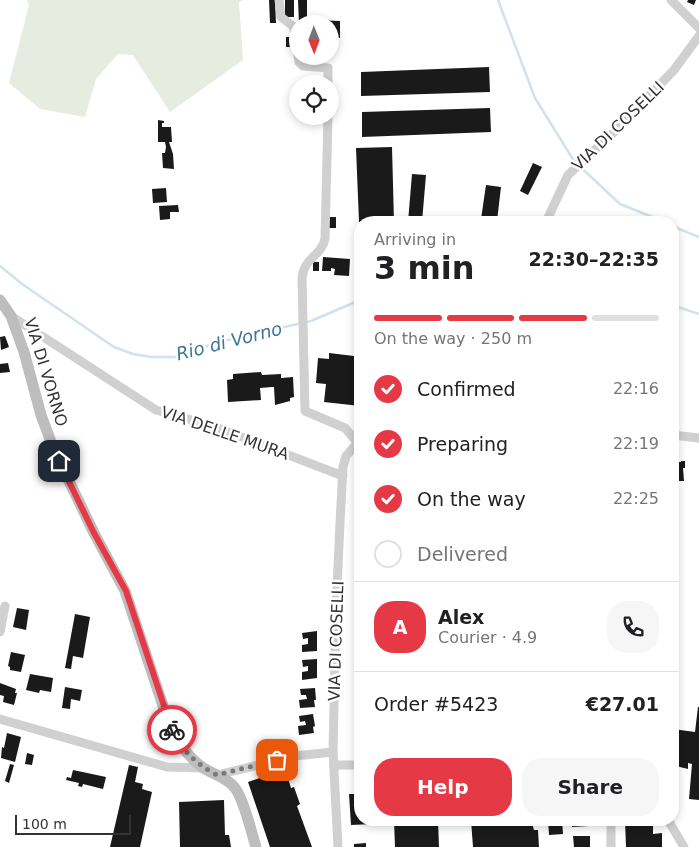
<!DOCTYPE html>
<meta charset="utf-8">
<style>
:root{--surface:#fff;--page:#f6f6f6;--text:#202124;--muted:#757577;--line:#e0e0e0;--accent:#e63946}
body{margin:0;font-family:"DejaVu Sans",sans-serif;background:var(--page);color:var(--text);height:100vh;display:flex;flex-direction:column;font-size:19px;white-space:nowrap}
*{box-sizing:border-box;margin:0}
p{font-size:16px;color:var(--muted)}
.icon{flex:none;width:28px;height:28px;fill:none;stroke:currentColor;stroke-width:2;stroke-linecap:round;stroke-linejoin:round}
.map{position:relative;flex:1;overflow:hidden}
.sheet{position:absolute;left:354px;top:216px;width:325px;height:610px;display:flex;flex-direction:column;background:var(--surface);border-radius:20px;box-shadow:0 2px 8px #0003}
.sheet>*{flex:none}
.needle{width:32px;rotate:179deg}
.buttons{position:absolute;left:289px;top:15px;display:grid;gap:10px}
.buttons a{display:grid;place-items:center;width:50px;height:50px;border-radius:50%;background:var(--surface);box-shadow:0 2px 8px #0003;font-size:25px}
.scale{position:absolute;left:15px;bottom:12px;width:116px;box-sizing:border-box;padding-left:5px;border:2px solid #333;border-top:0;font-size:14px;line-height:18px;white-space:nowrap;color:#333;-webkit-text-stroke:4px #fff;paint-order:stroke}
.pin{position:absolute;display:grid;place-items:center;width:42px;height:42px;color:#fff;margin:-21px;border-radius:10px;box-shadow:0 2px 8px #0006}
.courier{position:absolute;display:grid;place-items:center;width:50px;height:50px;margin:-25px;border:4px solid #e63946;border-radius:50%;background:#fff;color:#222;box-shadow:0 1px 6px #0007}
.overview em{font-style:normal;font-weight:600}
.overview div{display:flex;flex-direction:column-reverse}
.overview{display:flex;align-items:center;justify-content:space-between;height:85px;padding:0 20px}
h1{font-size:32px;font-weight:600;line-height:38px}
.bar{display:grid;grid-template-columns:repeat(4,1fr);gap:8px 5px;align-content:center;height:60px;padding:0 20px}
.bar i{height:6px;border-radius:4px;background:var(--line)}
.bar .selected{background:var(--accent)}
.bar p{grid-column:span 4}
.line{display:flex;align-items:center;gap:12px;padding:0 20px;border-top:1px solid var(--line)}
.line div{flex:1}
.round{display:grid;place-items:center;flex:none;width:52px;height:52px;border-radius:20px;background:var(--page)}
ol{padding:0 20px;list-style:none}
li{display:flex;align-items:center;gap:15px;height:55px}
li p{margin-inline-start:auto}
li .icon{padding:5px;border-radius:50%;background:var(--accent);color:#fff;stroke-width:4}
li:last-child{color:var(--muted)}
li i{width:28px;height:28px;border:2px solid var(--line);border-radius:50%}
.cta{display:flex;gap:10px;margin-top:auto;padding:10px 20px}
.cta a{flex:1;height:58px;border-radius:20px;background:var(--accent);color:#fff;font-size:20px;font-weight:600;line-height:58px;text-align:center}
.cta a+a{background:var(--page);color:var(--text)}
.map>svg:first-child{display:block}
.green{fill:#e6ecdf}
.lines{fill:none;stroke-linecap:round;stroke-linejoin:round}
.stream{stroke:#cfe2ee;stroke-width:2.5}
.building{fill:#1a1a1a}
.street{stroke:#d0d0d0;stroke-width:9}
.secondary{stroke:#bdbdbd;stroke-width:11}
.done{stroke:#7a7a7a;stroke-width:5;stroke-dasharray:0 9}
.route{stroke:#e63946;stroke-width:6}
.labels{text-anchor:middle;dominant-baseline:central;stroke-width:5;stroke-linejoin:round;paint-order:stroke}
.street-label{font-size:16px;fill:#333;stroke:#fff}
.water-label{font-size:18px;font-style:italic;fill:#3f7597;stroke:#fff}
</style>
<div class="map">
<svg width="699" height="847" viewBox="0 0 699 847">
<rect width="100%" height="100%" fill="#fff"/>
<!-- green -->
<path class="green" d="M27 0H243L239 2 243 60 170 112 133 55 118 54 96 79 85 117 40 109 9 83 29 5Z"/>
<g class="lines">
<!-- stream -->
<path class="stream" d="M498 0 535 98 574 161 620 204 665 222
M672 226 699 237
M0 266 22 284 114 347 133 354 151 357H180L215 343 311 321 360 300
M672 305 699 314"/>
</g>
<!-- building -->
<path class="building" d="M269 0H275L276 23H270Z
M285 0H294V17H285Z
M298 0H307V24H299Z
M688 0H696L694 5 687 2Z
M316 20 340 21V38H330V24H316Z
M286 37H289L290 47H286Z
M489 67 490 92 361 96V72Z
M490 108 491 132 362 137V112Z
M158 120 164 121V123H162V127H171L172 142H169L173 154 174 169 163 168 162 153H165L166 147 165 142H158Z
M392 147 394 222H359L356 148Z
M533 163 542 167 528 195 520 191Z
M412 174 426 175 422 222H408Z
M486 185 501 187 497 221 481 219Z
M166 188 167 202 153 203 152 189Z
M178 205 179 212H170V219L160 220 159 206Z
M329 217H336V228H328Z
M464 218 475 219 474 222H463Z
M323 257 350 259 349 276 334 275 335 269 331 268V271H322Z
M313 262H319V271H313Z
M5 336 9 347 1 350 0 337Z
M354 344 360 345V406L324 402 326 384 316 383 318 358 329 359V353L354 356Z
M8 363 10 372 0 373V364Z
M261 372 262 375 281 374V378L293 377 294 397 290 398V401L275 405 274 387H272L260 388 261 400 228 402 227 380 233 379V374Z
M681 461H685V468H683L684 481H678V478L672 477V462H681Z
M17 608 29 610 26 630 13 627Z
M75 614 90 617 83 658 73 656 71 669 65 668Z
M317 631V651L302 652V645L308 644V638L303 639 302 633Z
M11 652 25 655 21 672 10 670V667L8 666Z
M317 659V678L302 680V672L308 671V666L303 667 302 660Z
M30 674 53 678 51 692 40 690 39 693 26 690Z
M0 683 16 689 15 693H17L14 705 3 702 4 696 0 695Z
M65 687 82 690 80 701 71 699 70 709 62 708Z
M315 688 316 700H314L315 707 300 708 299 700 307 699 306 695H301L300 689Z
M698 707H699V800L689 799 692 764 688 763V769L672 765 673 729 695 732Z
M313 714 315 726 313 727 314 733 299 735 298 726 306 725 305 721 300 722 299 716Z
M7 733 21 737 15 762 1 758 2 747 4 748Z
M27 753 34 755 32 765 25 764Z
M10 764 14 765 9 783 5 781Z
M129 765 138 767 135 782 143 784 142 789 152 792 140 847H110Z
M285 769 291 788 294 787 300 804 297 806 312 847H270L248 782Z
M73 770 106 777 103 789 83 784 82 787 78 786 79 783 66 780 67 777 71 778Z
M360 778V820H373V824L351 825 349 794H355L354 779Z
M224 800 225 835H229L231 847H180L179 802Z
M394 820H438L439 847H395Z
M471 820H531L534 830H538L539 847H473Z
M548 820H562L563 834 549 835Z
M572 820H589V826L572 827Z
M625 820H653V834L662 833V847H626Z
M573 836H590V847H574Z
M366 843V847H354V844Z"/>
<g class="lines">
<!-- street -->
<path class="street" d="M279 0 281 17 293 26 298 44
M671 0 699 28
M298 56 299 62 303 66 328 68V84
M328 116 325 239C321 257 304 257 302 278L305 411 345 428 357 442
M546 222 568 175 614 132 674 70 699 36
M11 316 156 410 213 426 343 476
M672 435 699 438
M0 632 5 606
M0 719 167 767 203 768
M334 765H360
M217 775 295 756 333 752
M611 820V847
M668 820 684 847
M338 847 333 752 336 610 340 523 343 467 346 456 360 440"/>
<!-- secondary -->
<path class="secondary" d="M0 300 11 316 24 352 41 415 54 450 94 533 125 591 169 724C177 741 187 756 202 767 212 774 228 778 235 788 244 800 251 831 256 847"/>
</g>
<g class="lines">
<!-- done -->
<path class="done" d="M172 730C183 751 196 764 217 775L277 760"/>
<!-- route -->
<path class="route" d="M59 461 94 533 126 591 172 730"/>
</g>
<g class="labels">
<!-- street labels -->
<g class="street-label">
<text transform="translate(618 126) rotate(-44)">VIA DI COSELLI</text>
<text transform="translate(46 372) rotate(73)">VIA DI VORNO</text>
<text transform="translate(225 433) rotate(19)">VIA DELLE MURA</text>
<text transform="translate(336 641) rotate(-88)">VIA DI COSELLI</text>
</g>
<!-- water labels -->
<g class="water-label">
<text transform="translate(229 341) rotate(-14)">Rio di Vorno</text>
</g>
</g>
</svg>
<div class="buttons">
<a><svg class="needle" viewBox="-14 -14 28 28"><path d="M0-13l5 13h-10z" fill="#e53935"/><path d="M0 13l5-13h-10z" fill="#757577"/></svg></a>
<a><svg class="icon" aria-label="locate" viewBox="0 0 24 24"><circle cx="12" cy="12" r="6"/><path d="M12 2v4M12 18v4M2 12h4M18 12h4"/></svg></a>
</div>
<div class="scale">100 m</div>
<div class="pin" style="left:277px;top:760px;background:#ea580c"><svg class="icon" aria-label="bag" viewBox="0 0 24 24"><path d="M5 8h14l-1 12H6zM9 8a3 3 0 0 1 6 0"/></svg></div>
<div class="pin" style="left:59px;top:461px;background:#1f2937"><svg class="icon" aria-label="home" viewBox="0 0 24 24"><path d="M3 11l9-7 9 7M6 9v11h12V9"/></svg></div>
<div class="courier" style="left:172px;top:730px"><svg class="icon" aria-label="bike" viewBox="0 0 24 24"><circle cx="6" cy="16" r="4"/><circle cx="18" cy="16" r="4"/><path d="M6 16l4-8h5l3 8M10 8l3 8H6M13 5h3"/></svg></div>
<section class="sheet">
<div class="overview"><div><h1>3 min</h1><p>Arriving in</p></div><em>22:30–22:35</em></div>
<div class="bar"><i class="selected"></i><i class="selected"></i><i class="selected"></i><i></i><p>On the way · 250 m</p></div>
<ol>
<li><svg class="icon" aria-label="check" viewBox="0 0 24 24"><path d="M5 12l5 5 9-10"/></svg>Confirmed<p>22:16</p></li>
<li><svg class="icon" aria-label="check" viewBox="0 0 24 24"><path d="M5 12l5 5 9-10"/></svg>Preparing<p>22:19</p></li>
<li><svg class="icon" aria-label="check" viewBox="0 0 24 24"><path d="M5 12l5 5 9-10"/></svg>On the way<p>22:25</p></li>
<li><i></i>Delivered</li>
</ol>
<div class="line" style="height:90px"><b class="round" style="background:var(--accent);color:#fff">A</b><div><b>Alex</b><p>Courier · 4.9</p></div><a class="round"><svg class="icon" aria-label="phone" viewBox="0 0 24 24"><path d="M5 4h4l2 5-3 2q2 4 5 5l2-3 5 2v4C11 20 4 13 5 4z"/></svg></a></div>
<div class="line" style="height:65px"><div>Order #5423</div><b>€27.01</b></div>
<div class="cta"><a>Help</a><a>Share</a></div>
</section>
</div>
